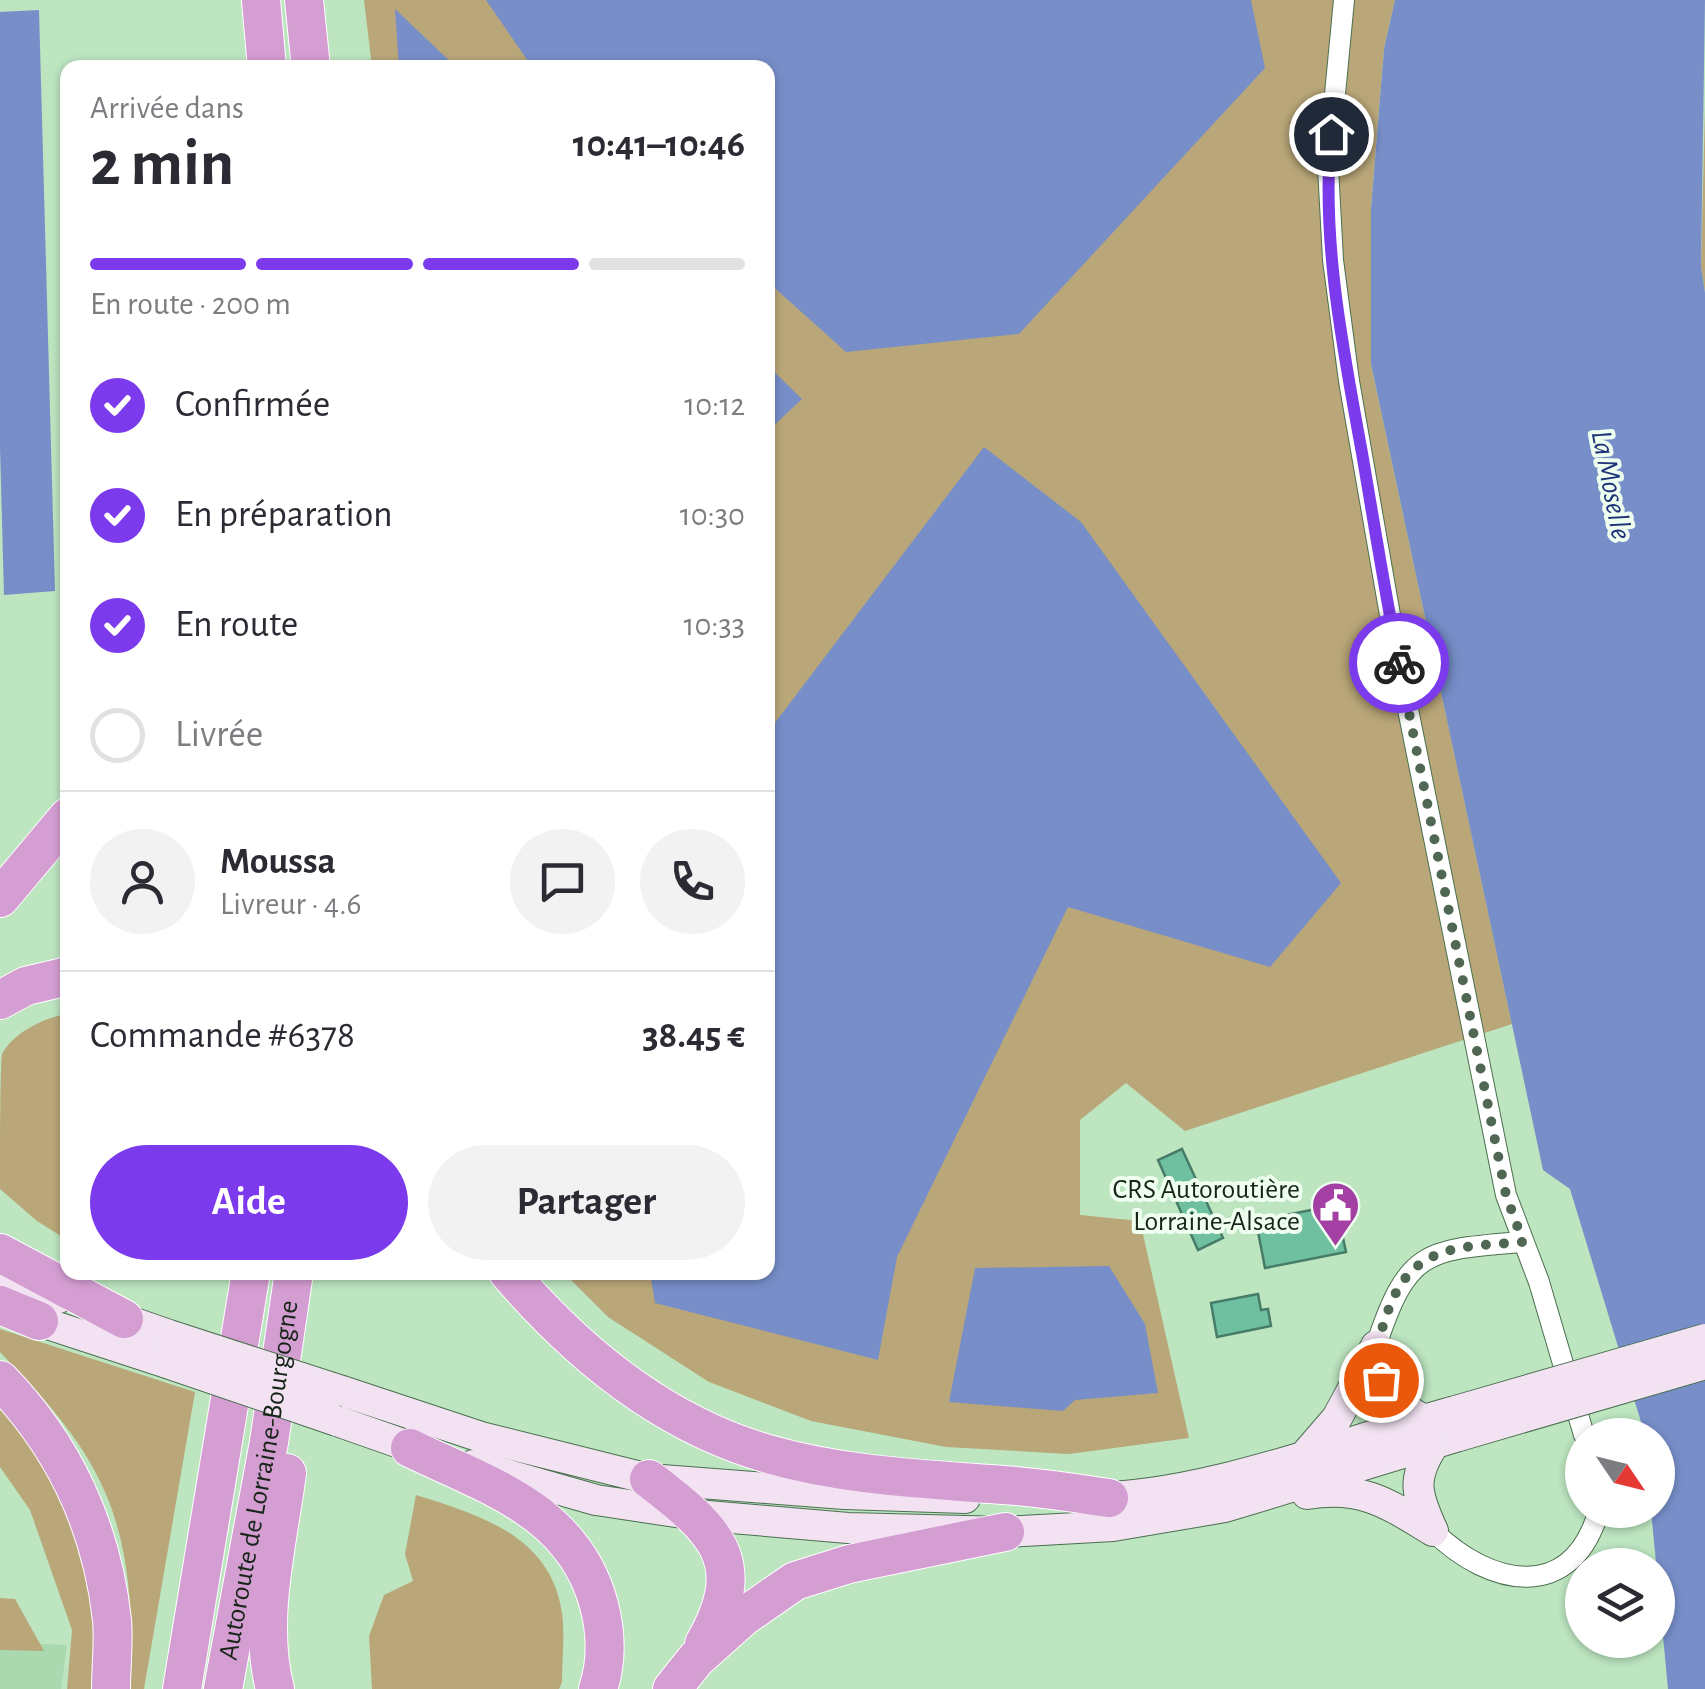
<!DOCTYPE html>
<html lang="fr">
<meta charset="utf-8">
<style>
:root{--surface:#fff;--page:#f2f2f3;--text:#2b2b33;--muted:#7c7c81;--line:#e1e1e2;--accent:#7c3aed}
body{margin:0;font-family:"Alegreya Sans",sans-serif;background:var(--page);color:var(--text);height:100vh;display:flex;flex-direction:column;font-size:38px;white-space:nowrap}
*{box-sizing:border-box;margin:0}
p{font-size:32px;color:var(--muted)}
.icon{flex:none;width:55px;height:55px;fill:none;stroke:currentColor;stroke-width:2;stroke-linecap:round;stroke-linejoin:round}
.map{position:relative;flex:1;overflow:hidden}
.details{position:absolute;left:60px;top:60px;width:715px;height:1220px;display:flex;flex-direction:column;background:var(--surface);border-radius:20px;box-shadow:0 2px 8px #0004}
.details>*{flex:none}
.needle{width:65px;rotate:125deg}
.fabs{position:absolute;left:1565px;top:1418px;display:grid;gap:20px}
.fabs a{display:grid;place-items:center;width:110px;height:110px;border-radius:50%;background:var(--surface);box-shadow:0 2px 8px #0004;font-size:50px}
.pin{position:absolute;display:grid;place-items:center;width:85px;height:85px;color:#fff;margin:-42px;border:5px solid #fff;border-radius:50%;box-shadow:0 2px 10px #0007}
.courier{position:absolute;display:grid;place-items:center;width:100px;height:100px;margin:-50px;border:8px solid #7c3aed;border-radius:50%;background:#fff;color:#222;box-shadow:0 2px 12px #0007}
.head em{font-style:normal;font-weight:700}
.head div{display:flex;flex-direction:column-reverse}
.head{display:flex;align-items:center;justify-content:space-between;height:170px;padding:0 30px}
h1{font-size:65px;font-weight:700;line-height:75px}
.bar{display:grid;grid-template-columns:repeat(4,1fr);gap:15px 10px;align-content:center;height:120px;padding:0 30px}
.bar i{height:12px;border-radius:8px;background:var(--line)}
.bar .selected{background:var(--accent)}
.bar p{grid-column:span 4}
.line{display:flex;align-items:center;gap:25px;padding:0 30px;border-top:2px solid var(--line)}
.line div{flex:1}
.round{display:grid;place-items:center;flex:none;width:105px;height:105px;border-radius:52px;background:var(--page)}
ol{padding:0 30px;list-style:none}
li{display:flex;align-items:center;gap:30px;height:110px}
li p{margin-inline-start:auto}
li .icon{padding:10px;border-radius:50%;background:var(--accent);color:#fff;stroke-width:4}
li:last-child{color:var(--muted)}
li i{width:55px;height:55px;border:5px solid var(--line);border-radius:50%}
.button{display:flex;gap:20px;margin-top:auto;padding:20px 30px}
.button a{flex:1;height:115px;border-radius:60px;background:var(--accent);color:#fff;font-size:40px;font-weight:700;line-height:115px;text-align:center}
.button a+a{background:var(--page);color:var(--text)}
.map>svg:first-child{display:block}
.built{fill:#aad8af}
.green{fill:#baa779}
.water{fill:#778ec9}
.building{fill:#6fc0a1;stroke:#477c68;stroke-width:2.5}
.lines{fill:none;stroke-linecap:round;stroke-linejoin:round}
.minor-casing{stroke:#4b6f4f;stroke-width:22}
.secondary-casing{stroke:#4b6f4f;stroke-width:32}
.motorway-casing{stroke:#fff;stroke-width:40}
.minor{stroke:#fff;stroke-width:20}
.secondary{stroke:#f2e2f2;stroke-width:30}
.motorway{stroke:#d59ed3;stroke-width:38}
.secondary-bridge-casing{stroke:#4b6f4f;stroke-width:32;stroke-linecap:butt}
.secondary-bridge{stroke:#f2e2f2;stroke-width:30}
.done{stroke:#506853;stroke-width:10;stroke-dasharray:0 18}
.route{stroke:#7c3aed;stroke-width:12}
.labels{text-anchor:middle;dominant-baseline:central;stroke-width:8;stroke-linejoin:round;paint-order:stroke}
.poi-label{font-size:28px;fill:#162518;stroke:#eefeef;text-anchor:end}
.street-label{font-size:28px;fill:#162518;stroke:#eefeef}
.water-label{font-size:30px;font-style:italic;fill:#1f3379;stroke:#eefeef}
</style>
<div class="map">
<svg width="1705" height="1689" viewBox="0 0 1705 1689">
<rect width="100%" height="100%" fill="#bce5c0"/>
<!-- built -->
<path class="built" d="M0 1642 67 1645 61 1689H0Z"/>
<!-- green -->
<path class="green" d="M364 0H1395L1384 49 1371 208V364L1512 1024 1185 1131 1126 1083 1080 1120V1215L1140 1221 1189 1438 1069 1454 946 1447 811 1421 709 1382 608 1317 564 1273 768 1272V68L372 67Z
M1705 108V293L1701 266Z
M67 1014H68L67 1240 37 1221 0 1189C0 1166 0 1068 2 1054 13 1033 45 1017 67 1014Z
M0 1329 195 1392 144 1689H130C133 1624 132 1554 105 1492 82 1438 40 1394 0 1352Z
M0 1404C50 1464 92 1539 96 1619 97 1642 95 1666 94 1689H67L72 1630 30 1510 0 1467Z
M416 1495C480 1515 551 1536 562 1613 565 1635 562 1660 562 1682L559 1689H372L369 1636 384 1595 413 1581 405 1554Z
M0 1598 15 1599 44 1651 0 1650Z"/>
<!-- water -->
<path class="water" d="M486 0H1251L1265 68 1019 334 846 352 768 282V68L532 67Z
M1395 0H1705L1701 266 1705 293V1689H1668L1651 1510H1658V1435H1645L1570 1189 1543 1170 1371 364V208L1384 49Z
M395 9 456 67H399Z
M39 10 55 591 4 595 0 447V12Z
M768 366 802 399 768 431Z
M984 447 1081 522 1341 883 1270 967 1068 907 897 1257 878 1360 655 1303 650 1273 768 1272V732Z
M1109 1266 1145 1324 1158 1393 1075 1400 1063 1411 949 1402 975 1268Z"/>
<!-- building -->
<path class="building" d="M1182 1149 1223 1238 1198 1250 1158 1160Z
M1336 1205 1346 1252 1265 1268 1256 1221Z
M1258 1294 1261 1310 1268 1309 1271 1326 1217 1337 1211 1303Z"/>
<g class="lines">
<defs>
<path id="minor" d="M1344 0 1328 167 1333 260 1349 381 1397 655 1506 1195 1539 1282 1584 1435
M1376 1346C1408 1248 1427 1250 1523 1242
M1433 1531C1490 1587 1572 1604 1599 1510"/>
<path id="secondary" d="M0 1279 59 1298
M103 1312 169 1335
M17 1314 167 1363
M1376 1346C1378 1382 1392 1404 1424 1420
M342 1391 481 1437 649 1479 844 1494 965 1498
M337 1421 428 1453
M1306 1454 1337 1418 1376 1346
M473 1465 596 1500 696 1515 848 1528 1005 1532 1113 1526 1225 1507 1459 1436
M1307 1494C1362 1485 1387 1503 1433 1531
M1086 1498C1202 1498 1339 1443 1452 1412
M1433 1531C1416 1494 1411 1479 1434 1444"/>
<g id="motorway">
<path d="M261 0 267 68"/>
<path d="M304 0 311 68"/>
<path d="M0 898 68 817"/>
<path d="M0 1000 26 986 68 976"/>
<path d="M0 1253 124 1319"/>
<path d="M508 1272C577 1353 663 1424 768 1454 845 1476 923 1479 1003 1485 1038 1487 1074 1493 1109 1498"/>
<path d="M0 1305 39 1321"/>
<path d="M0 1380C64 1446 102 1528 112 1620 114 1642 111 1666 111 1689"/>
<path d="M410 1448C489 1486 574 1511 599 1605 606 1632 607 1662 598 1689"/>
<path d="M649 1479C714 1529 752 1560 704 1644"/>
<path d="M182 1689 251 1272"/>
<path id="s1" d="M223 1689 269 1442 294 1272"/>
<path d="M275 1689C257 1620 278 1542 287 1473"/>
<path d="M672 1689 696 1659 743 1617 795 1581 849 1564 1005 1532"/>
</g>
</defs>
<!-- minor casing -->
<use href="#minor" class="minor-casing"/>
<!-- secondary casing -->
<use href="#secondary" class="secondary-casing"/>
<!-- motorway casing -->
<use href="#motorway" class="motorway-casing"/>
<!-- minor -->
<use href="#minor" class="minor"/>
<!-- secondary -->
<use href="#secondary" class="secondary"/>
<!-- motorway -->
<use href="#motorway" class="motorway"/>
<defs>
<path id="secondary-bridge" d="M169 1335 342 1391
M167 1363 337 1421
M1452 1412 1705 1339
M1459 1436 1705 1364"/>
</defs>
<!-- secondary-bridge casing -->
<use href="#secondary-bridge" class="secondary-bridge-casing"/>
<!-- secondary-bridge -->
<use href="#secondary-bridge" class="secondary-bridge"/>
</g>
<g class="lines">
<!-- done -->
<path class="done" d="M1381 1380C1374 1354 1379 1336 1388 1311 1412 1243 1462 1247 1523 1242L1506 1195 1399 663"/>
<!-- route -->
<path class="route" d="M1331 134C1321 240 1343 349 1362 453 1374 523 1385 593 1399 663"/>
</g>
<!-- icons -->
<defs>
<symbol id="civic-pin" viewBox="-11 -11 22 30"><path d="M0 17L-7.5 6A9.5 9.5 0 1 1 7.5 6Z" fill="#a43fa4" stroke="#eefeef"/><path d="M-.6-6.5H3V-4.5H.6V-3L4-1V1h2V6H-6V1h2V-1L-.6-3ZM-1.2 2.5V6h2.4V2.5Z" fill="#fff"/></symbol>
</defs>
<g fill-rule="evenodd">
<use href="#civic-pin" x="1308" y="1178" width="55" height="75"/>
</g>
<g class="labels">
<!-- poi labels -->
<g class="poi-label">
<text x="1300" y="1190">CRS Autoroutière<tspan x="1300" dy="32">Lorraine-Alsace</tspan></text>
</g>
<!-- street labels -->
<g class="street-label">
<text stroke="none"><textPath href="#s1" startOffset="212">Autoroute de Lorraine-Bourgogne</textPath></text>
</g>
<!-- water labels -->
<g class="water-label">
<text transform="translate(1611 485) rotate(79)">La Moselle</text>
</g>
</g>
</svg>
<div class="fabs">
<a><svg class="needle" viewBox="-14 -14 28 28"><path d="M0-13l5 13h-10z" fill="#e53935"/><path d="M0 13l5-13h-10z" fill="#7c7c81"/></svg></a>
<a><svg class="icon" aria-label="layers" viewBox="0 0 24 24"><path d="M12 4l9 5-9 5-9-5zM3 14l9 5 9-5"/></svg></a>
</div>
<div class="pin" style="left:1381px;top:1380px;background:#ea580c"><svg class="icon" aria-label="bag" viewBox="0 0 24 24"><path d="M5 8h14l-1 12H6zM9 8a3 3 0 0 1 6 0"/></svg></div>
<div class="pin" style="left:1331px;top:134px;background:#1f2937"><svg class="icon" aria-label="home" viewBox="0 0 24 24"><path d="M3 11l9-7 9 7M6 9v11h12V9"/></svg></div>
<div class="courier" style="left:1399px;top:663px"><svg class="icon" aria-label="bike" viewBox="0 0 24 24"><circle cx="6" cy="16" r="4"/><circle cx="18" cy="16" r="4"/><path d="M6 16l4-8h5l3 8M10 8l3 8H6M13 5h3"/></svg></div>
<section class="details">
<div class="head"><div><h1>2 min</h1><p>Arrivée dans</p></div><em>10:41–10:46</em></div>
<div class="bar"><i class="selected"></i><i class="selected"></i><i class="selected"></i><i></i><p>En route · 200 m</p></div>
<ol>
<li><svg class="icon" aria-label="check" viewBox="0 0 24 24"><path d="M5 12l5 5 9-10"/></svg>Confirmée<p>10:12</p></li>
<li><svg class="icon" aria-label="check" viewBox="0 0 24 24"><path d="M5 12l5 5 9-10"/></svg>En préparation<p>10:30</p></li>
<li><svg class="icon" aria-label="check" viewBox="0 0 24 24"><path d="M5 12l5 5 9-10"/></svg>En route<p>10:33</p></li>
<li><i></i>Livrée</li>
</ol>
<div class="line" style="height:180px"><a class="round"><svg class="icon" aria-label="person" viewBox="0 0 24 24"><circle cx="12" cy="8" r="4"/><path d="M4 21q1-7 8-7t8 7"/></svg></a><div><b>Moussa</b><p>Livreur · 4.6</p></div><a class="round"><svg class="icon" aria-label="chat" viewBox="0 0 24 24"><path d="M4 5h16v11H9l-5 4z"/></svg></a><a class="round"><svg class="icon" aria-label="phone" viewBox="0 0 24 24"><path d="M5 4h4l2 5-3 2q2 4 5 5l2-3 5 2v4C11 20 4 13 5 4z"/></svg></a></div>
<div class="line" style="height:130px"><div>Commande #6378</div><b>38.45 €</b></div>
<div class="button"><a>Aide</a><a>Partager</a></div>
</section>
</div>
